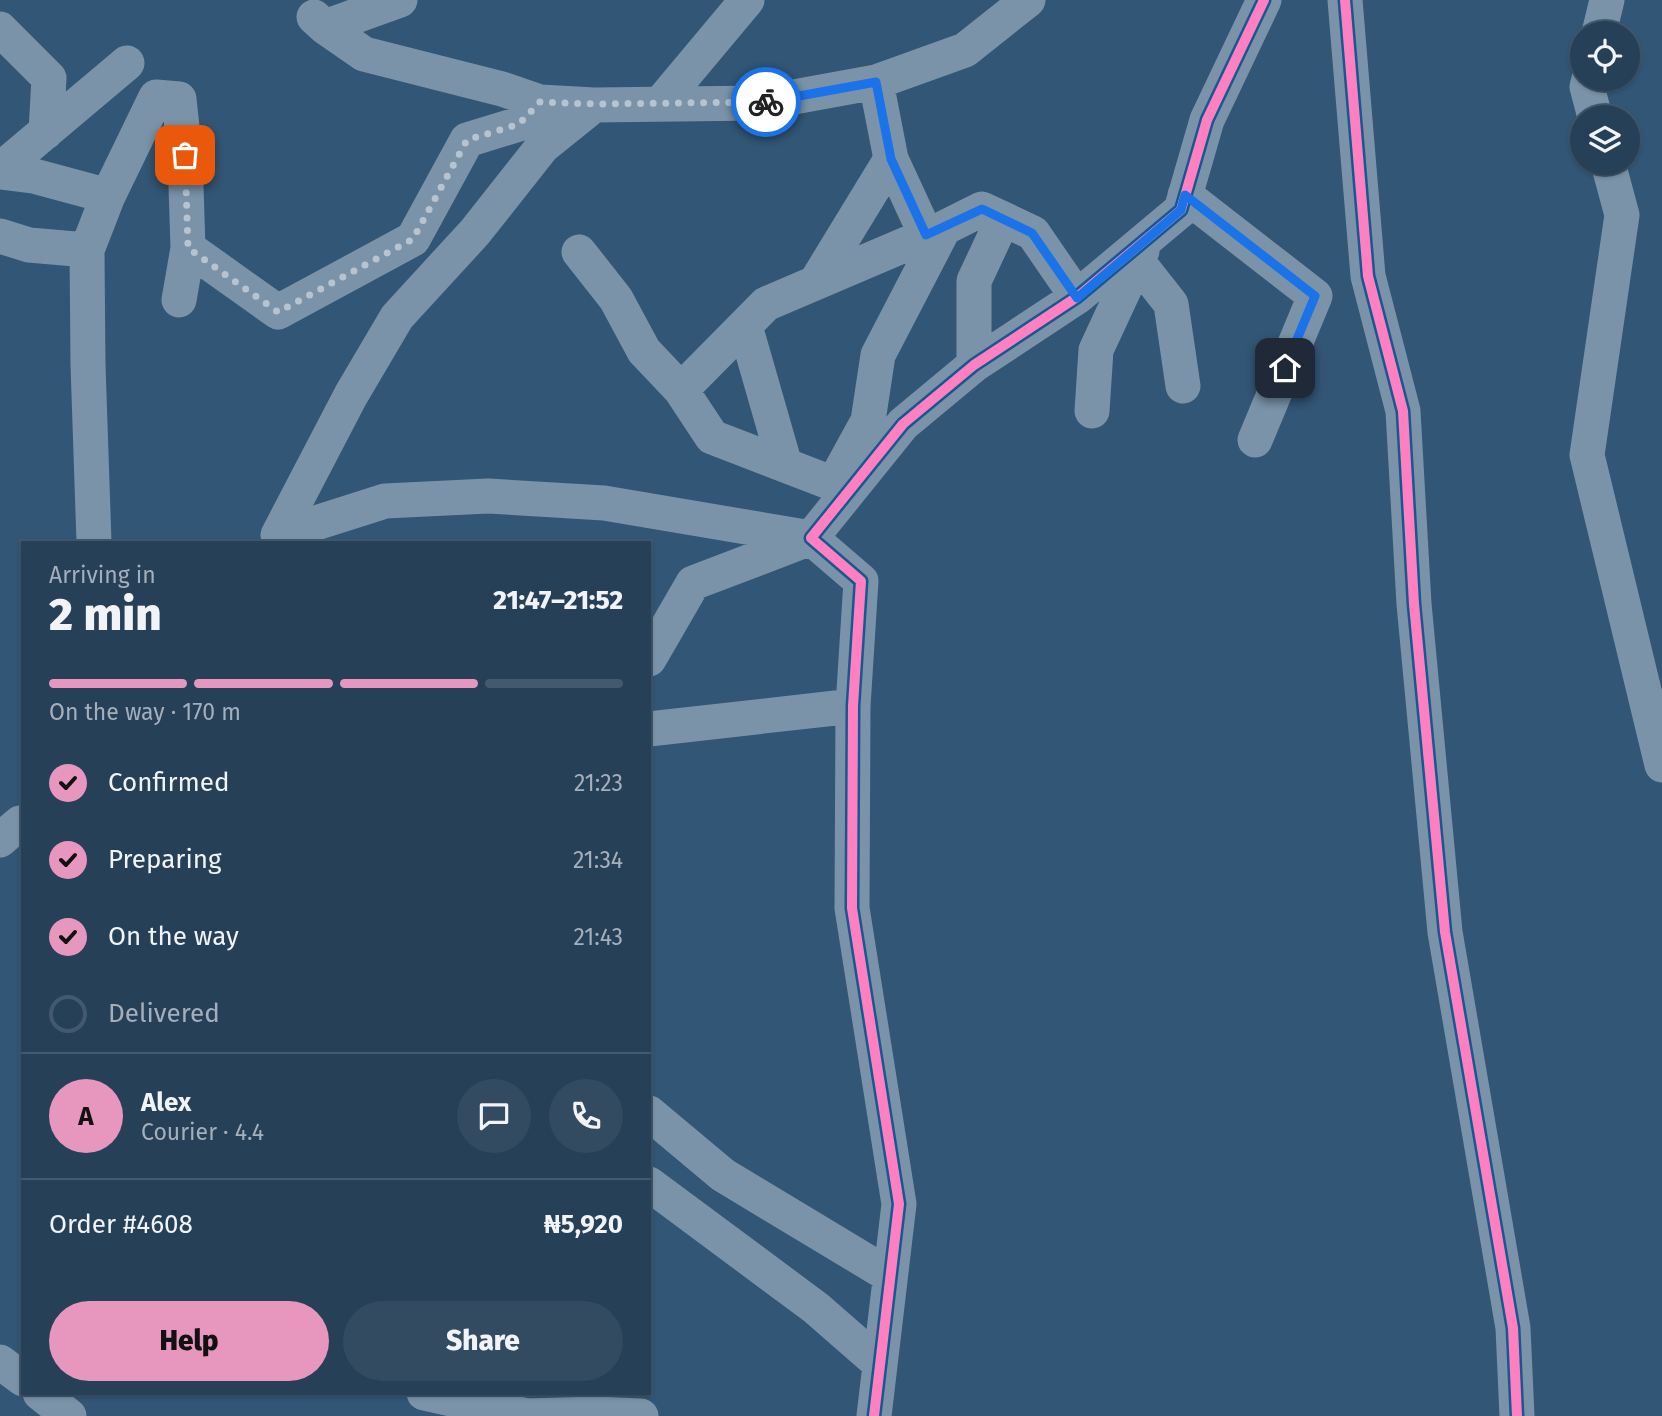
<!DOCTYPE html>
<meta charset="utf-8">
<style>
:root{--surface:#264058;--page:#324b61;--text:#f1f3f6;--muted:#a4afba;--line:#42596e;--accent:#e797bd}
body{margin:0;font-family:"Fira Sans",sans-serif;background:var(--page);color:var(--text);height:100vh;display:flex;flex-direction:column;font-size:26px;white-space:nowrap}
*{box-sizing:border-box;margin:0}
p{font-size:23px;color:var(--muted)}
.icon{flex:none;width:38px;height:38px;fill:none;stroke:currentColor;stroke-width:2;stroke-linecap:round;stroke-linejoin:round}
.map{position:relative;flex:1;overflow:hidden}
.panel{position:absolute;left:21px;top:541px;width:630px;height:854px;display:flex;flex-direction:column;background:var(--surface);border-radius:0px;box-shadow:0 2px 5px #0004,0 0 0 2px var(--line)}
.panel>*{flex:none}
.controls{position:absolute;left:1570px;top:21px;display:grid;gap:14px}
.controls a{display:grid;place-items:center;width:70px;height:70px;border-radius:50%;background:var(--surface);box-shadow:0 2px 5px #0004,0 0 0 2px var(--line);font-size:35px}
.pin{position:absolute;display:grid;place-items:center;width:60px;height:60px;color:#fff;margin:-30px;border-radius:14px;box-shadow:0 4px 10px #0006}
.courier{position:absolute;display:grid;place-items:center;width:70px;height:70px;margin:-35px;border:5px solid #1a73e8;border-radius:50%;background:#fff;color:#222;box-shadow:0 2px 9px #0007}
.head em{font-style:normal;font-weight:800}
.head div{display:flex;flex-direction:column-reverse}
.head{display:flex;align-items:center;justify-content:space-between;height:119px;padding:0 28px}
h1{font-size:46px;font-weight:800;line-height:52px}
.bar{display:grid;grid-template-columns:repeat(4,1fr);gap:10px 7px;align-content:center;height:84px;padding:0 28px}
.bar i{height:9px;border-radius:5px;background:var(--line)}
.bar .active{background:var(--accent)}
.bar p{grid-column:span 4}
.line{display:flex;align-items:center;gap:18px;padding:0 28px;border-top:2px solid var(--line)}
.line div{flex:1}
.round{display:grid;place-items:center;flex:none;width:74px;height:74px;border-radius:37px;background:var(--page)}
ol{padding:0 28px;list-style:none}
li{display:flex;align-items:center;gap:21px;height:77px}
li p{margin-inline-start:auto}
li .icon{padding:7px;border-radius:50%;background:var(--accent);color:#111;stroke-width:4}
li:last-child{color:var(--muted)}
li i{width:38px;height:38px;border:4px solid var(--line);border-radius:50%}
.cta{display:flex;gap:14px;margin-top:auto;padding:14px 28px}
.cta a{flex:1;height:80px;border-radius:42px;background:var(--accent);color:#111;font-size:28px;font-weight:800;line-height:80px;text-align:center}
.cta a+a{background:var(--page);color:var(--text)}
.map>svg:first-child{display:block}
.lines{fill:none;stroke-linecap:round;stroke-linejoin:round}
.minor{stroke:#7a93a8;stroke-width:35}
.cycleway-casing{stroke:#165991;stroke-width:15}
.cycleway{stroke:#ff80c0;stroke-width:10}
.done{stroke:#b7c4cf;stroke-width:7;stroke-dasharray:0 12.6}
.route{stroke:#1a73e8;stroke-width:9}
</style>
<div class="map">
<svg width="1662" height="1416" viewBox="0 0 1662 1416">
<rect width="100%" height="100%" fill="#325675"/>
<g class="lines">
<!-- minor -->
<path class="minor" d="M1345 0 1368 276 1403 411 1414 604 1445 932 1513 1328 1517 1416
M314 17 325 27 400 0
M325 27 364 54 502 89 540 102 541 123
M0 29 49 78 46 132
M1599 33 1607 0
M1589 79 1587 87 1595 117
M660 104 747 0
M891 159 926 235
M1608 163 1622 215 1587 455 1662 765
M0 170 127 63
M0 172 34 176 108 196
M1185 195 1315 296 1255 440
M944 228 982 209 1033 233 1077 297
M0 236 29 245 87 250 88 365 94 542
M87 250 108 196 156 97 179 99 185 155 188 248 278 312 413 239 467 140 519 124 540 102 594 105 761 103 876 82 965 50 1028 0
M579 252 616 299 644 351 681 390 712 437 834 484
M1137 261 1171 304 1183 386
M816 282 891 159 876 82
M179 300 188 248
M745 326 785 465
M974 365V281L1003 219
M681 390 766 304 944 228 878 355 868 421 834 483
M1092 411 1096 350 1142 251
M278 535 385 501 488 496 604 503 811 538 693 583 649 659
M278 535 351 395 397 317 475 232 543 146 594 105
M649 729 853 706
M0 840 20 823 23 825
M649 1113 723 1175 889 1275
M649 1184 816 1308 879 1363
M0 1362 23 1379
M40 1393 69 1416
M424 1393 528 1416
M524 1416 596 1414 641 1416
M874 1416 899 1204 852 908 853 706 861 581 811 538 903 424 974 365 1077 297 1181 210 1207 120 1264 0"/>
<defs>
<path id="cycleway" d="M1345 0 1368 276 1403 411 1414 604 1445 932 1513 1328 1517 1416
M874 1416 899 1204 852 908 853 706 861 581 811 538 903 424 974 365 1077 297 1181 210 1207 120 1264 0"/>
</defs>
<!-- cycleway casing -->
<use href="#cycleway" class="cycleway-casing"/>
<!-- cycleway -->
<use href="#cycleway" class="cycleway"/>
</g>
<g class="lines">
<!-- done -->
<path class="done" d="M185 155 188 248 278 312 413 239 467 140 519 124 540 102 594 104 766 102"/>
<!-- route -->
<path class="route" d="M766 102 876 82 891 159 926 235 982 209 1032 233 1077 298 1181 210 1185 195 1315 296 1285 368"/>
</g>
</svg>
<div class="controls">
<a><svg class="icon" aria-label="locate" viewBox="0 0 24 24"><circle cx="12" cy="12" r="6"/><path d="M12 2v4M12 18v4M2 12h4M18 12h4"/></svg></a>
<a><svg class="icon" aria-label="layers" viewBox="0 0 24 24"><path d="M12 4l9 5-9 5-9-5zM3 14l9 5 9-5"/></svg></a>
</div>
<div class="pin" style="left:185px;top:155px;background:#ea580c"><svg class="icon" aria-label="bag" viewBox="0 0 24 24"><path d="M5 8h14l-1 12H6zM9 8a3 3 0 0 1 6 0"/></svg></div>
<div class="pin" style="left:1285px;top:368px;background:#1f2937"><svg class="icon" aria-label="home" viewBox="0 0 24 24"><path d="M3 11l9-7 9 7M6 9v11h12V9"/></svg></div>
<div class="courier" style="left:766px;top:102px"><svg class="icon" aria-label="bike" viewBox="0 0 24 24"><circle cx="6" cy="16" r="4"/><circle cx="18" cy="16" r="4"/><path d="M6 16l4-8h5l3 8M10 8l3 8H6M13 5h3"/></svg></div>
<section class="panel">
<div class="head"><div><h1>2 min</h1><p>Arriving in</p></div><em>21:47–21:52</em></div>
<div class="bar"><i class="active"></i><i class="active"></i><i class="active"></i><i></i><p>On the way · 170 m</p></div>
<ol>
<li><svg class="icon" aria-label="check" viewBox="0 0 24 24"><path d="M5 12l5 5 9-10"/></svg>Confirmed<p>21:23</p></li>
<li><svg class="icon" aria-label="check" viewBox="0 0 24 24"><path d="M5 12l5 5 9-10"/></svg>Preparing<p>21:34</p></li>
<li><svg class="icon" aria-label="check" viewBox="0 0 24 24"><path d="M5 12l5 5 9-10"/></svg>On the way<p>21:43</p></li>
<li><i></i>Delivered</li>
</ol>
<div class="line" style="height:126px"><b class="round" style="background:var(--accent);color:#111">A</b><div><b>Alex</b><p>Courier · 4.4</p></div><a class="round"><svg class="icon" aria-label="chat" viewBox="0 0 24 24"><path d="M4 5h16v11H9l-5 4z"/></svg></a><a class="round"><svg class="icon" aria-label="phone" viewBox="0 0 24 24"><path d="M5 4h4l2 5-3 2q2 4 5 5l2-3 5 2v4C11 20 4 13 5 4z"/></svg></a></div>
<div class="line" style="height:91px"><div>Order #4608</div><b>₦5,920</b></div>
<div class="cta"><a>Help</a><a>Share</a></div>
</section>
</div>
